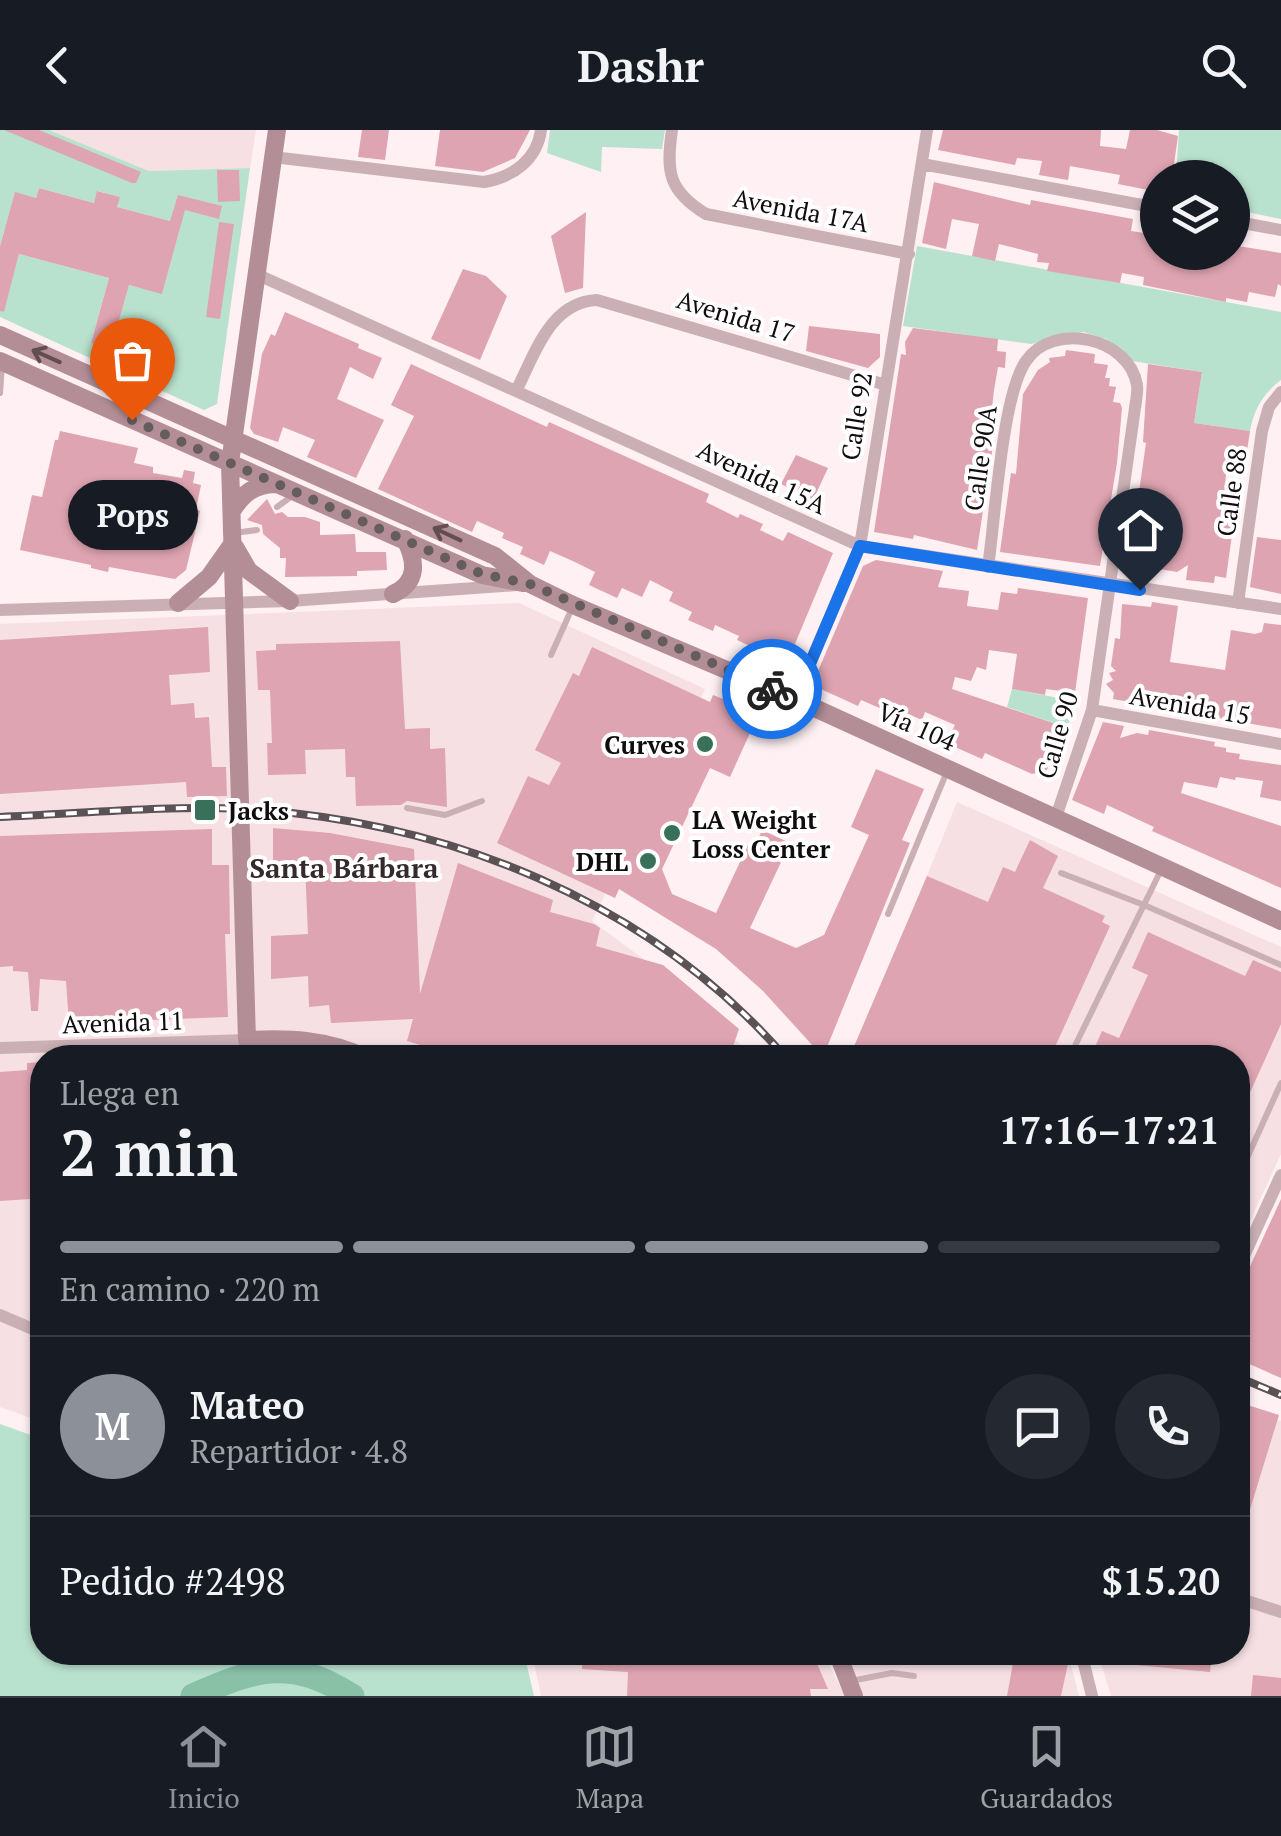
<!DOCTYPE html>
<html lang="es">
<meta charset="utf-8">
<style>
:root{--surface:#171b24;--page:#242831;--text:#f1f3f6;--muted:#9ea1a6;--line:#363941;--accent:#8c9099}
body{margin:0;font-family:"PT Serif",serif;background:var(--page);color:var(--text);height:100vh;display:flex;flex-direction:column;font-size:38px;white-space:nowrap}
*{box-sizing:border-box;margin:0}
p{font-size:32px;color:var(--muted)}
.icon{flex:none;width:55px;height:55px;fill:none;stroke:currentColor;stroke-width:2;stroke-linecap:round;stroke-linejoin:round}
.map{position:relative;flex:1;overflow:hidden}
.drawer{position:absolute;left:30px;top:915px;width:1220px;height:620px;display:flex;flex-direction:column;background:var(--surface);border-radius:40px;box-shadow:0 2px 8px #0004}
.drawer>*{flex:none}
.fabs{position:absolute;left:1140px;top:30px;display:grid;gap:20px}
.fabs a{display:grid;place-items:center;width:110px;height:110px;border-radius:50%;background:var(--surface);box-shadow:0 2px 8px #0004;font-size:50px}
.pin{position:absolute;display:grid;place-items:center;width:85px;height:85px;color:#fff;margin:-102px -42px;border-radius:50% 50% 50% 0;rotate:-45deg;box-shadow:0 0 10px #0007}
.pin .icon{rotate:45deg}
.courier{position:absolute;display:grid;place-items:center;width:100px;height:100px;margin:-50px;border:8px solid #1a73e8;border-radius:50%;background:#fff;color:#222;box-shadow:0 2px 12px #0007}
.bubble{position:absolute;height:70px;border-radius:35px;background:var(--surface);box-shadow:0 2px 8px #0004;font-size:32px;font-weight:700;line-height:70px;text-align:center}
.summary em{font-style:normal;font-weight:700}
.summary div{display:flex;flex-direction:column-reverse}
.summary{display:flex;align-items:center;justify-content:space-between;height:170px;padding:0 30px}
h1{font-size:65px;font-weight:700;line-height:75px}
.bar{display:grid;grid-template-columns:repeat(4,1fr);gap:15px 10px;align-content:center;height:120px;padding:0 30px}
.bar i{height:12px;border-radius:8px;background:var(--line)}
.bar .selected{background:var(--accent)}
.bar p{grid-column:span 4}
.line{display:flex;align-items:center;gap:25px;padding:0 30px;border-top:2px solid var(--line)}
.line div{flex:1}
.round{display:grid;place-items:center;flex:none;width:105px;height:105px;border-radius:52px;background:var(--page)}
header{display:flex;justify-content:space-between;align-items:center;height:130px;padding:0 30px;background:var(--surface);font-size:45px;font-weight:700}
.dock{display:flex;justify-content:space-around;align-items:center;height:140px;border-top:2px solid var(--line);background:var(--surface);font-size:28px;color:var(--muted)}
.dock a{display:grid;justify-items:center;gap:5px}
.dock .selected{color:var(--accent)}
.map>svg:first-child{display:block}
.built{fill:#f6e0e4}
.green{fill:#b9e2ce}
.lines{fill:none;stroke-linecap:round;stroke-linejoin:round}
.river{stroke:#89c1a7;stroke-width:25}
.building{fill:#dea4b1}
.lane{stroke:#cab0b5;stroke-width:6}
.street{stroke:#cab0b5;stroke-width:12}
.secondary{stroke:#b48e96;stroke-width:18}
.rail-casing{stroke:#5a5254;stroke-width:8}
.rail{stroke:#fff;stroke-width:4;stroke-dasharray:11;stroke-linecap:butt}
.oneway{stroke:#624d52}
.done{stroke:#645c5e;stroke-width:10;stroke-dasharray:0 18}
.route{stroke:#1a73e8;stroke-width:12}
.poi-dot{fill:#387059;stroke:#fff;stroke-width:4}
.labels{text-anchor:middle;dominant-baseline:central;stroke-width:8;stroke-linejoin:round;paint-order:stroke}
.street-label{font-size:25px;fill:#110c0d;stroke:#fff}
.poi-label{font-size:25px;font-weight:bold;fill:#110c0d;stroke:#fff;text-anchor:end}
.neighbourhood-label{font-size:28px;font-weight:bold;fill:#342a2c;stroke:#fff}
</style>
<header><svg class="icon" aria-label="back" viewBox="0 0 24 24"><path d="M15 5l-7 7 7 7"/></svg>Dashr<svg class="icon" aria-label="search" viewBox="0 0 24 24"><circle cx="10" cy="10" r="6"/><path d="M15 15l6 6"/></svg></header>
<div class="map">
<svg width="1281" height="1566" viewBox="0 0 1281 1566">
<rect width="100%" height="100%" fill="#fef0f3"/>
<!-- built -->
<path class="built" d="M49 0H256L250 38 149 41Z
M519 473 705 559 592 791 665 845 754 927 42 928V1292L0 1277V494Z
M957 672 1281 817V1024L1238 1117V928H853Z
M1238 1273 1281 1291V1566H1111L1098 1523 1238 1522Z
M532 1523H823L845 1566H541Z
M845 1523H1068L1079 1566H863Z"/>
<!-- green -->
<path class="green" d="M0 0H49L149 41 250 38 217 274 204 280 0 187V168L7 169 19 124 109 148 91 213 111 218 129 155 162 163 181 94 117 77 119 67 98 61 94 73 39 58 36 68 15 63 0 116Z
M550 0H665L662 19 602 17 601 42 547 23Z
M1179 0H1281V89L1233 79 1232 48 1176 47Z
M917 116 1281 182V250C1263 264 1254 279 1250 301L1194 293 1202 242 1132 231 1123 220 1106 209 1083 202 1031 214 903 196Z
M1012 559 1074 571 1068 598 1007 577Z
M0 1294 42 1309V1522L524 1523 534 1566H0Z"/>
<g class="lines">
<!-- river -->
<path class="river" d="M193 1566C257 1538 290 1527 352 1566"/>
</g>
<!-- building -->
<path class="building" d="M4 0H39L141 42 136 53H132Z
M362 0H389L385 30 358 27Z
M440 0H530L515 28 483 42 435 36Z
M943 0H1101L1100 16 1126 19 1130 0H1157L1178 6 1172 48H1158V62L1118 54 1120 45 1070 36 1068 50 1039 45 1042 31 1017 28 1015 35 938 20Z
M217 40H239L240 71 218 72Z
M934 52 1030 75 1031 70 1133 89 1131 101 1158 105V122H1232V115L1281 123V156L1278 154 1275 167 1249 162 1247 172 1226 168V172L1143 155 1144 147 1122 143 1120 153 1047 141 1049 133 1037 132 1038 124 999 114 995 131 972 126 979 94 952 89 946 119 922 113Z
M39 58 94 73 97 61 120 67 117 77 170 91 178 65 222 76 219 89 185 80 162 164 129 155 111 219 91 213 109 148 19 124 4 182 0 181V116L15 62 36 68Z
M586 82 583 158 565 163 551 106Z
M219 92 234 94 220 189 206 187Z
M463 139 486 146 507 166 480 230 431 209Z
M285 182 359 214 358 218 382 228 373 249 350 237 337 269 384 290 356 348 307 327 315 310 283 297 278 312 254 304 250 298 262 224 271 204 275 206Z
M809 196 880 204V227L868 238 806 221Z
M913 198 998 209 997 221 1006 222 1005 238 998 237 994 260 988 314 993 315 977 420 914 405 913 409 874 402 901 224 906 225 905 212Z
M1066 220 1095 224 1094 233 1108 235 1105 248H1110L1109 256 1116 257 1113 272 1120 273 1122 278 1117 333 1100 436 1000 422 1011 343 1016 344 1023 264 1038 240 1050 232 1049 228 1065 226Z
M411 234 547 297 549 292 709 364 706 372 738 388 740 384 763 394 760 400 783 411 788 402 833 423 787 533 737 510 739 506 715 495 713 501 688 490 692 482 669 471 673 462 650 450 642 467 622 458 617 468 589 455 595 442 575 432 550 421 544 435 520 424 523 417 502 408 504 403 477 391 472 402 378 359 414 286 391 275Z
M1148 234 1202 242 1194 293 1250 301 1246 327 1237 326 1236 336 1227 335 1223 374 1236 376 1226 448 1215 446 1214 453 1186 450 1188 435 1177 442 1148 437 1147 445 1126 440 1129 425 1126 424 1135 361 1139 362 1146 313 1143 312Z
M60 301 138 318 134 333 153 337V343L182 348 184 340 195 342 193 353 201 355 196 379 200 381 186 440 175 449 109 437 108 442 91 438V435L20 420 32 365 42 367 55 310H58Z
M796 325 828 338 813 370 781 354Z
M267 369 275 384 282 382 288 387H305L320 392V405L355 404 356 422H386L387 440 357 441V446L285 447 286 428H280V418L263 404 262 395 247 390Z
M1257 407 1281 410V464L1250 457Z
M876 430 943 441 938 457 969 461 967 476 998 480 1001 462 1017 464 1018 458 1088 468 1075 563 1046 559 1045 565 1012 559 1017 524 989 520 986 540 977 537 971 551 955 547 952 559 1062 596 1047 640 1032 644 985 623 982 629 946 613 955 595 925 582 922 590 899 580 896 585 861 570 858 576 812 555 863 436Z
M1152 472 1178 476 1170 532 1225 540 1231 500 1255 504 1262 502 1264 493 1281 495V599L1113 569 1114 563 1106 554 1113 550 1109 543 1116 541 1111 536 1115 508 1120 509 1122 474 1151 477Z
M208 497 210 542 169 545 171 575 194 573 195 588 209 587 212 637H226L227 666 187 667 186 652 0 664V510Z
M400 511 405 599 430 598V619L445 618 447 677 407 671 401 675 356 676 355 647H346L345 619 305 620 306 644 268 645 267 613H272L270 560H258L256 521 276 520V514Z
M592 517 710 572 713 565 759 583 730 647 710 638 662 739 672 764 716 783 748 715 754 718 762 700 790 713 750 798 796 818 824 805 869 705 851 697 876 639 924 659 902 710 910 713 823 927 763 861 716 819 619 759 615 768 497 713 528 646 549 655 561 633 535 620 573 543 579 546Z
M1103 592 1124 596 1120 608 1137 603 1148 605 1149 600 1215 612 1214 616 1226 618V622L1240 624 1239 629 1281 635V671L1260 667 1263 651 1236 647 1235 650 1220 647 1217 658 1184 652 1181 663 1281 696V758L1152 701 1154 697 1107 675 1104 684 1072 670Z
M273 698 330 703 414 719 420 864 458 733 553 770 550 782 594 794 600 798 596 816 663 835 739 899 729 928H439L440 921 407 911 413 889 331 893 329 875 309 877 308 846 271 849V806L308 804 305 736H273Z
M212 699V735H229L230 804H225L228 887 69 893 66 851 40 849 38 881H31L28 842 13 841V836L0 837V706Z
M1030 710 1058 726 1043 758 1105 786 1102 792 1110 796 1050 928H849L927 746 988 772 1003 737 1015 742Z
M1148 802 1245 846 1253 830 1281 842V894L1238 989V928H1090L1102 901 1119 908 1148 845 1132 838Z
M42 932V1078H31V1069L0 1071V942L27 940V933Z
M1281 1069V1248L1238 1229V1155L1247 1143Z
M1238 1272 1279 1285 1240 1412H1238Z
M583 1522H812L828 1559H810L811 1566H627L628 1542 582 1539Z
M987 1522H1038L1069 1529 1061 1566H1007L1013 1533 986 1528Z
M1126 1522H1212L1210 1542 1126 1534Z
M1253 1545 1281 1548V1566H1251Z"/>
<g class="lines">
<!-- lane -->
<path class="lane" d="M0 263 2 234
M277 377 292 366
M234 403 257 400
M551 525 573 476
M407 678 445 685 482 671
M1061 743 1144 775 1281 835
M888 784 948 639
M1069 928 1161 740
M1238 1048 1281 953
M851 1551 892 1543 914 1546"/>
<!-- street -->
<path class="street" d="M672 0C666 41 668 61 706 84L909 124
M273 27 484 52C513 47 537 30 541 0
M922 34 1158 78
M1232 91 1281 100
M256 144 860 416 1281 479
M517 259C535 224 550 172 597 170L886 255
M988 437C995 390 1002 265 1026 231 1053 191 1129 207 1137 255 1138 262 1136 271 1135 278L1092 580 1056 687
M1238 473 1262 301 1269 277 1281 262
M0 480 290 471 517 455
M795 569 860 416 927 0
M1092 580 1281 614
M0 918 247 910
M1238 1139 1281 1045
M0 1185 42 1203
M1238 1468 1281 1482
M1081 1522 1092 1566"/>
<!-- secondary -->
<path class="secondary" d="M277 0 230 333 247 910C289 908 327 909 366 928
M0 205 495 426 530 454 573 475 795 569 1281 791
M0 231 482 445 523 453
M232 381C243 363 254 355 275 354
M235 417 249 441 290 471
M393 464C419 452 416 431 405 409
M178 473 209 447 233 413
M837 1522 854 1566"/>
<defs>
<path id="rail" d="M0 687C78 684 165 675 242 679 446 690 650 771 786 928
M1238 1247 1281 1265"/>
</defs>
<!-- rail casing -->
<use href="#rail" class="rail-casing"/>
<!-- rail -->
<use href="#rail" class="rail"/>
</g>
<!-- one-way arrows -->
<defs><path id="oneway-shaft" d="M-6 0H5M1.5-3L5.5 0L1.5 3" fill="none" stroke-width="1.6" stroke-linecap="round" stroke-linejoin="round" transform="scale(2.5)"/></defs>
<g class="oneway">
<use href="#oneway-shaft" transform="translate(46 226) rotate(-156)"/>
<use href="#oneway-shaft" transform="translate(447 404) rotate(-155)"/>
</g>
<g class="lines">
<!-- done -->
<path class="done" d="M132 290 482 444 530 454 772 559"/>
<!-- route -->
<path class="route" d="M772 559 795 569 860 416 1140 460"/>
</g>
<!-- markers -->
<g class="poi-dot">
<circle cx="705" cy="614" r="10"/>
<rect x="193" y="668" width="24" height="24" rx="5"/>
<circle cx="672" cy="703" r="10"/>
<circle cx="648" cy="731" r="10"/>
</g>
<g class="labels">
<!-- street labels -->
<g class="street-label">
<text transform="translate(801 80) rotate(11)">Avenida 17A</text>
<text transform="translate(736 186) rotate(17)">Avenida 17</text>
<text transform="translate(856 286) rotate(-81)">Calle 92</text>
<text transform="translate(980 328) rotate(-82)">Calle 90A</text>
<text transform="translate(762 347) rotate(25)">Avenida 15A</text>
<text transform="translate(1231 362) rotate(-82)">Calle 88</text>
<text transform="translate(1190 575) rotate(10)">Avenida 15</text>
<text transform="translate(917 596) rotate(24)">Vía 104</text>
<text transform="translate(1057 605) rotate(-74)">Calle 90</text>
<text transform="translate(123 892) rotate(-2)">Avenida 11</text>
</g>
<!-- poi labels -->
<g class="poi-label">
<text x="685" y="614">Curves</text>
<text x="228" y="680" text-anchor="start">Jacks</text>
<text x="692" y="689" text-anchor="start">LA Weight<tspan x="692" dy="29">Loss Center</tspan></text>
<text x="628" y="731">DHL</text>
</g>
<!-- neighbourhood labels -->
<g class="neighbourhood-label">
<text x="344" y="737">Santa Bárbara</text>
</g>
</g>
</svg>
<div class="fabs">
<a><svg class="icon" aria-label="layers" viewBox="0 0 24 24"><path d="M12 4l9 5-9 5-9-5zM3 14l9 5 9-5"/></svg></a>
</div>
<div class="pin" style="left:132px;top:290px;background:#ea580c"><svg class="icon" aria-label="bag" viewBox="0 0 24 24"><path d="M5 8h14l-1 12H6zM9 8a3 3 0 0 1 6 0"/></svg></div>
<div class="pin" style="left:1140px;top:460px;background:#1f2937"><svg class="icon" aria-label="home" viewBox="0 0 24 24"><path d="M3 11l9-7 9 7M6 9v11h12V9"/></svg></div>
<div class="courier" style="left:772px;top:559px"><svg class="icon" aria-label="bike" viewBox="0 0 24 24"><circle cx="6" cy="16" r="4"/><circle cx="18" cy="16" r="4"/><path d="M6 16l4-8h5l3 8M10 8l3 8H6M13 5h3"/></svg></div>
<div class="bubble" style="left:68px;top:350px;width:130px">Pops</div>
<section class="drawer">
<div class="summary"><div><h1>2 min</h1><p>Llega en</p></div><em>17:16–17:21</em></div>
<div class="bar"><i class="selected"></i><i class="selected"></i><i class="selected"></i><i></i><p>En camino · 220 m</p></div>
<div class="line" style="height:180px"><b class="round" style="background:var(--accent);color:#fff">M</b><div><b>Mateo</b><p>Repartidor · 4.8</p></div><a class="round"><svg class="icon" aria-label="chat" viewBox="0 0 24 24"><path d="M4 5h16v11H9l-5 4z"/></svg></a><a class="round"><svg class="icon" aria-label="phone" viewBox="0 0 24 24"><path d="M5 4h4l2 5-3 2q2 4 5 5l2-3 5 2v4C11 20 4 13 5 4z"/></svg></a></div>
<div class="line" style="height:130px"><div>Pedido #2498</div><b>$15.20</b></div>
</section>
</div>
<nav class="dock">
<a class="selected"><svg class="icon" aria-label="home" viewBox="0 0 24 24"><path d="M3 11l9-7 9 7M6 9v11h12V9"/></svg>Inicio</a>
<a><svg class="icon" aria-label="map" viewBox="0 0 24 24"><path d="M3 6l6-2 6 2 6-2v14l-6 2-6-2-6 2zM9 4v14M15 6v14"/></svg>Mapa</a>
<a><svg class="icon" aria-label="saved" viewBox="0 0 24 24"><path d="M7 4h10v16l-5-4-5 4z"/></svg>Guardados</a>
</nav>
